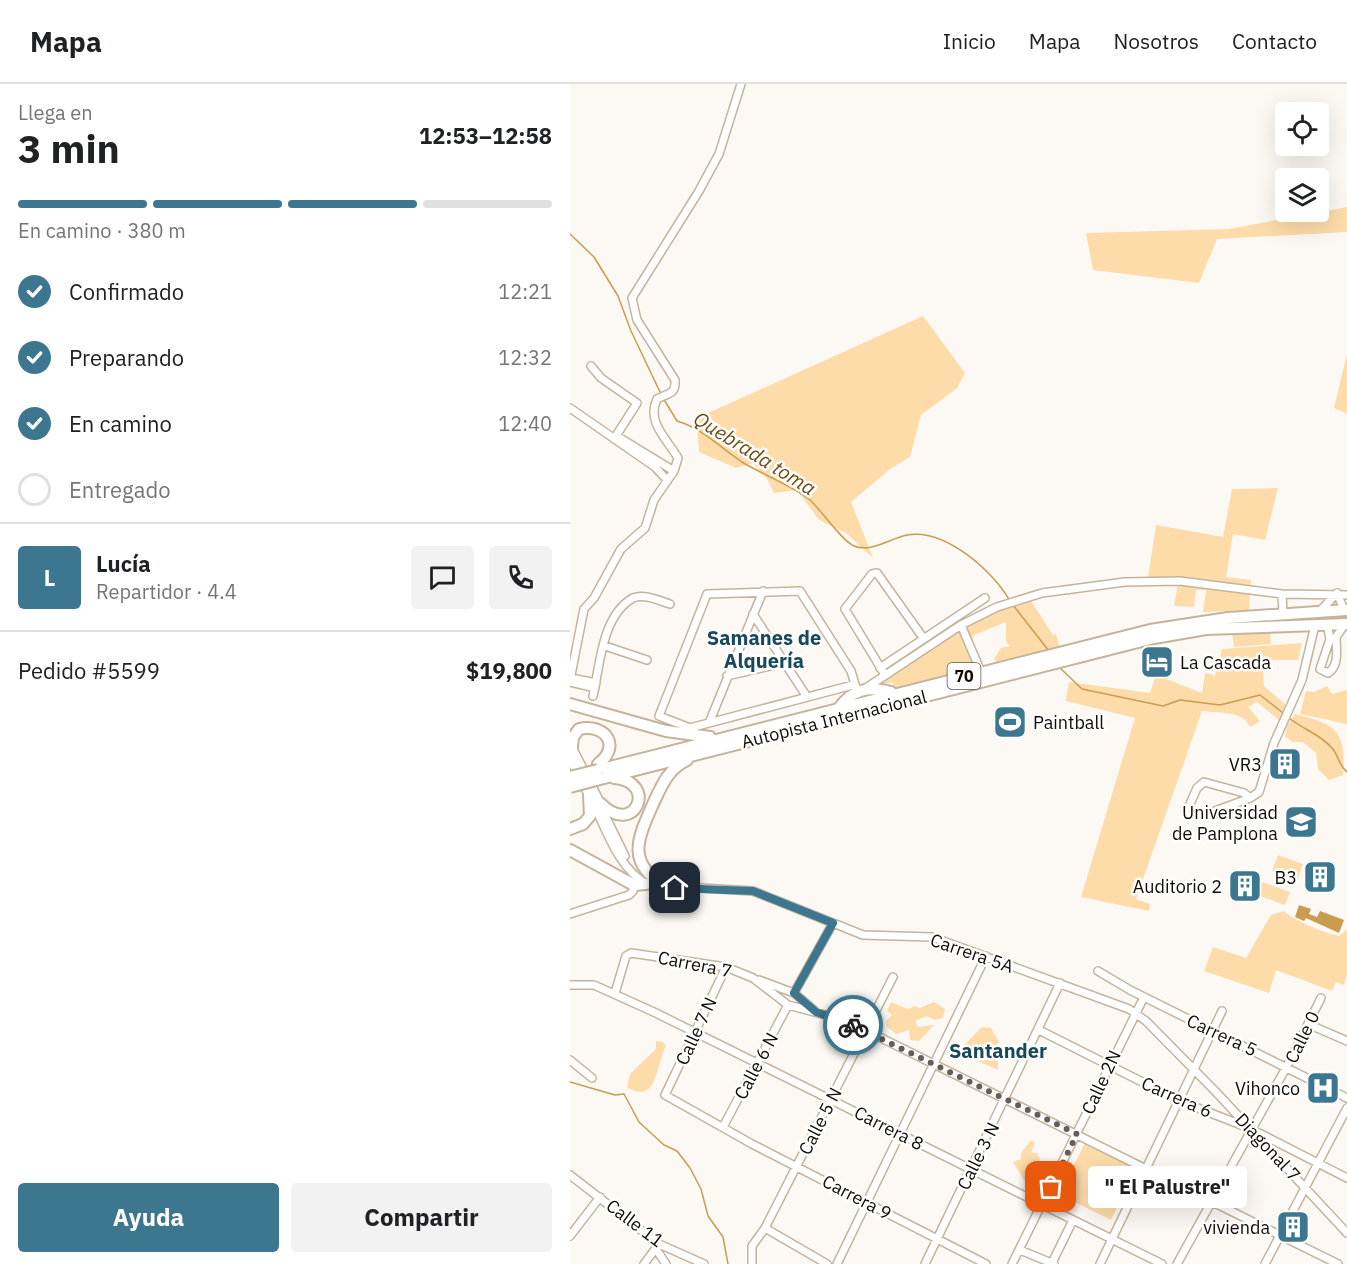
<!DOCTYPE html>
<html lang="es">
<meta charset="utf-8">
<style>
:root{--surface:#fff;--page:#f2f2f2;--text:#202124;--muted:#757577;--line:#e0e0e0;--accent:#3d768f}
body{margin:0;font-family:"IBM Plex Sans",sans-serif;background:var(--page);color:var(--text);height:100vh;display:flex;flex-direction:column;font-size:22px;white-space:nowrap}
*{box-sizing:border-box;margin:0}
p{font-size:20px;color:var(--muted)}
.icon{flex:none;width:33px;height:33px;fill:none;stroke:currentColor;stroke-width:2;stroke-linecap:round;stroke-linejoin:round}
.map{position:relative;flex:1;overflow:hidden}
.panel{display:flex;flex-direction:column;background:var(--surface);width:570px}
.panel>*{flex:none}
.fabs{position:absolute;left:705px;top:18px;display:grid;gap:12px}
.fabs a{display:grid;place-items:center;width:54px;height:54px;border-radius:6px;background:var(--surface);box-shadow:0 6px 24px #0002;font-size:30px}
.pin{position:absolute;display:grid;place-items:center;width:51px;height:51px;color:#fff;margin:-26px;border-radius:12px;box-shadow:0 3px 9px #0006}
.courier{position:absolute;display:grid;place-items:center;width:60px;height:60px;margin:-30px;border:4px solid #3d768f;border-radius:50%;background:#fff;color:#222;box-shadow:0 2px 8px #0007}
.bubble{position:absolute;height:42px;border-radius:6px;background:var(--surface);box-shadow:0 6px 24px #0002;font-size:20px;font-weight:700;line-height:42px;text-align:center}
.headline em{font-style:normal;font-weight:700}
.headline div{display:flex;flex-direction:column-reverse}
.headline{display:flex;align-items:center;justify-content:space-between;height:102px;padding:0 18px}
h1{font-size:39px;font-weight:700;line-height:45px}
.bar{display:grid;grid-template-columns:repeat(4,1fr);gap:9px 6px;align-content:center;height:72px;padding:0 18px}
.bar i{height:8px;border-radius:4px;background:var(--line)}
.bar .current{background:var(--accent)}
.bar p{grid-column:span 4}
.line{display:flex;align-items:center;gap:15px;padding:0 18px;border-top:2px solid var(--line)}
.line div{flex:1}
.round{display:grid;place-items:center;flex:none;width:63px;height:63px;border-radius:6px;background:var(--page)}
ol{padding:0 18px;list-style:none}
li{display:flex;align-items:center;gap:18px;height:66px}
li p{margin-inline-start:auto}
li .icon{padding:6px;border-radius:50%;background:var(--accent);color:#fff;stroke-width:4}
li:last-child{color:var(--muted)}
li i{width:33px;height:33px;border:3px solid var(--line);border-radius:50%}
.cta{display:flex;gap:12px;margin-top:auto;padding:12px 18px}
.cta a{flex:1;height:69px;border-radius:6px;background:var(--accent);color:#fff;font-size:24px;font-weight:700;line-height:69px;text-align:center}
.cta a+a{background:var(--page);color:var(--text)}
header{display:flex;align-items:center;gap:36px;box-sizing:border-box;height:84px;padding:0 30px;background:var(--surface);border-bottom:2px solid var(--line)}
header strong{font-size:28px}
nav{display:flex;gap:33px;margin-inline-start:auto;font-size:21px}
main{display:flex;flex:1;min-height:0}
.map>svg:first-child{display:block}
.green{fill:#fddcaa}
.water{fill:#cb9c4e}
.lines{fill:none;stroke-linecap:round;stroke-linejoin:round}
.stream{stroke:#cb9c4e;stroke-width:1.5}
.minor-casing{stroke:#c4b49c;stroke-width:10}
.major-casing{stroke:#c4b49c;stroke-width:11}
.highway-casing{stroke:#c4b49c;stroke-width:14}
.minor{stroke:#fff;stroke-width:7}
.major{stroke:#fff;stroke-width:8}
.highway{stroke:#fff;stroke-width:10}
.highway-bridge-casing{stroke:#c4b49c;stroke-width:14;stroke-linecap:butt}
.highway-bridge{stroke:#fff;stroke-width:10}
.done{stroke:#635e58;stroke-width:6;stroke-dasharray:0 10.8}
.route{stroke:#3d768f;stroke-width:8}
.labels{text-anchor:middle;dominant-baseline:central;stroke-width:5;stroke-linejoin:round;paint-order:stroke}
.shield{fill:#fff;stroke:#58544f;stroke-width:1.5}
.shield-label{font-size:16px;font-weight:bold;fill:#110b04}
.poi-label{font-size:18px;fill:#110b04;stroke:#fff;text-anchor:end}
.street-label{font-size:18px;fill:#110b04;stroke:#fff}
.water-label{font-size:20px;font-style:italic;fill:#6c4c10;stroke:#fff}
.neighbourhood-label{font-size:20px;font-weight:bold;fill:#18485b;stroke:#fff}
</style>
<header>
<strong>Mapa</strong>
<nav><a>Inicio</a><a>Mapa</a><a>Nosotros</a><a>Contacto</a></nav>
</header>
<main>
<section class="panel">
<div class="headline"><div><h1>3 min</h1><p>Llega en</p></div><em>12:53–12:58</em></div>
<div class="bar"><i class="current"></i><i class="current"></i><i class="current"></i><i></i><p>En camino · 380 m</p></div>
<ol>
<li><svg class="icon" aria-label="check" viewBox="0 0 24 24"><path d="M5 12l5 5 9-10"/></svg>Confirmado<p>12:21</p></li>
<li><svg class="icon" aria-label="check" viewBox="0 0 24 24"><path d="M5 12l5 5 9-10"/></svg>Preparando<p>12:32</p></li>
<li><svg class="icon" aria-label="check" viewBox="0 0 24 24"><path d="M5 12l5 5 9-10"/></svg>En camino<p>12:40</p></li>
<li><i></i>Entregado</li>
</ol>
<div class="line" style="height:108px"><b class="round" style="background:var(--accent);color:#fff">L</b><div><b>Lucía</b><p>Repartidor · 4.4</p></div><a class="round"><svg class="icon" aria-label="chat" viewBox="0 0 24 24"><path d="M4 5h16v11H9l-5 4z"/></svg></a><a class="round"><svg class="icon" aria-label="phone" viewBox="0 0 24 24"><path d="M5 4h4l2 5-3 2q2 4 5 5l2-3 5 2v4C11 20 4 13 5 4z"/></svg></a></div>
<div class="line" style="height:78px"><div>Pedido #5599</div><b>$19,800</b></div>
<div class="cta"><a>Ayuda</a><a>Compartir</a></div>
</section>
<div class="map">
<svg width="777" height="1180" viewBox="0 0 777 1180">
<rect width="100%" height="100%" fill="#fcf9f4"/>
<!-- green -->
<path class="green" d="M777 123V148L647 155 629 199 523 186 516 149 659 145Z
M353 232 395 289 387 304 351 331 340 373 320 385 281 418 303 474 276 449 249 436 227 406 204 409 197 395 183 379 166 384 129 368 127 334Z
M777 270V330L764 324Z
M708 404 695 456 663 450 656 493 681 496 679 526 633 528 636 506H626L624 523 604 522 608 499 655 506V501L578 493 586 441 653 453 662 405Z
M459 514 483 551 486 550 490 564 427 579 424 575 431 564 440 562 436 557V538L404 551 401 557 393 542 425 525Z
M392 546 406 583 325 607 322 598 315 600 316 605 306 602Z
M700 548 701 560 664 563 662 549Z
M732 559 728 576H692L694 602 718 623 710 637 687 618 678 623 690 637 681 643C678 641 677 638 675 636 665 627 643 629 632 627L566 815 580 820 579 827 511 813 565 634 496 617 499 598 580 609 586 591 632 609 635 589 644 591V595L652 565Z
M757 602 762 610 777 606V640L730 630 736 607 744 608Z
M725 630C763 640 777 644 773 691L759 696 748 685 746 669 733 658H723L715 653 717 642Z
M708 771 733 780 727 796 702 787Z
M692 798 720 808 715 821 687 811Z
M714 827C724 837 755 849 769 852L777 845V891L774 901 766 898 762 907 706 886 699 909 634 887 643 863 676 874 701 831Z
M321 918 338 925 345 922 350 924 364 918 375 925 373 934 365 936 357 932 345 937 348 943 364 941 349 957 340 956 339 946 326 950 317 943 316 937 322 931 317 927Z
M412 943 421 944 429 958 421 973 428 976V986L387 968Z
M86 957 93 958 96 962C86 978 88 1023 57 1003L60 990 86 965Z
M461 1056 465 1059 461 1069H467L470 1075 468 1081 456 1086 459 1094 454 1096 443 1078 451 1075V1069Z
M516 1057 567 1082 541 1136 489 1110Z"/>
<!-- water -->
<path class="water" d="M729 821 741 825 739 830 747 833 750 827 774 836 769 849 736 834 734 837 725 833Z"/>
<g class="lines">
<!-- stream -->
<path class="stream" d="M0 150 24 173 48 212 61 247 91 310
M93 314 107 337C132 344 151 364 172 378 193 391 221 401 240 416 252 427 272 457 284 462 301 469 321 454 337 451 375 444 423 487 440 517
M443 521 479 567
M489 583 512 605 593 622 610 616 650 621 690 611 713 629
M719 634C734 646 750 650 762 664 769 672 769 682 777 688
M0 998 45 1011 54 1010 69 1038 94 1061 107 1067 120 1084 131 1105 138 1132 153 1153 158 1180"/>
<defs>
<path id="minor" d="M21 282 31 294 67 319 44 355
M0 324 85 383 97 396
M50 354 104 387
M767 509 774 526
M712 510 713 529
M750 527 767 509
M183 530 237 613
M757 540 760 555 750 585 758 589C770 581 766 565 766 553L775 540
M391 541 411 588
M35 562 77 576
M310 584 415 514
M315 591 275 525 302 490 307 489 354 555
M157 592 213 579
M1 594 26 599
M0 596 14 525 24 514 51 465 75 444 84 416 104 387 108 374C97 355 76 338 87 315 98 309 106 311 105 296L67 236 62 214 129 107 149 70 171 0
M0 598 25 604
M283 601 120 644 89 632 137 510 230 507 281 587 287 607
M296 604 391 541 427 523 472 509 555 498 610 497 712 510 777 511
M23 612C30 581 32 531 63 514 74 509 90 517 100 520
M139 639 193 507
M680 714 674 709 634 698 627 704 616 729 637 730 680 714 689 708 704 659 732 596 745 541
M21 715C36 744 48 786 79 801L183 807 293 851 362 853 559 925 576 937 646 1008 777 1149
M31 723 55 772
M0 830 59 811 63 807V800
M156 883 95 1011 182 1060 416 1180
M528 887 560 906 777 1014
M189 896 224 909 244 926
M0 901H24L86 929 592 1180
M45 909 56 872 61 869 156 883 183 894 218 921 274 936 295 946 768 1180
M224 909 263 839
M738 940 777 957
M469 946 610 1017 679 1044
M0 976 22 994
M153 1043 218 921
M689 1049 777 1094
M0 1091 89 1160 134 1180
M195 1144 257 1180
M0 1152 30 1113
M86 1165 96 1180
M450 1166 484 1180
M482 1179 503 1136
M74 1180 89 1160
M182 1180V1162L195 1144 323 893
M267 1180 416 872
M355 1180 490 899
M442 1180 574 913
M530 1180 652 927
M607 1180 717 982 751 914
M695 1180 777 1024"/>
<path id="major" d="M0 660 30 719
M0 674 19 711"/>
<path id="highway" d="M0 620 96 647 140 653
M269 624C283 605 298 602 321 608
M2 663 3 653 9 645C35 639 52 662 28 680
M28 686 580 546 658 534 777 526
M34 694 584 554 636 545 777 540
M30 719C65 755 89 697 44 694
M0 745 13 740 20 732 19 711
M0 766 64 801 76 800
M96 803C56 779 67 756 83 720 92 701 98 685 117 676"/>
</defs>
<!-- minor casing -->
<use href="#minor" class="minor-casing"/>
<!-- major casing -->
<use href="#major" class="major-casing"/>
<!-- highway casing -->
<use href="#highway" class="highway-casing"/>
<!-- minor -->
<use href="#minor" class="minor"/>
<!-- major -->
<use href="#major" class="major"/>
<!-- highway -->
<use href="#highway" class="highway"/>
<defs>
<path id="highway-bridge" d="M0 693 28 686
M0 703 34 694"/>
</defs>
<!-- highway-bridge casing -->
<use href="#highway-bridge" class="highway-bridge-casing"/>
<!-- highway-bridge -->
<use href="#highway-bridge" class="highway-bridge"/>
</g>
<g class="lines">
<!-- done -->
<path class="done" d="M283 941 507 1050 481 1103"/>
<!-- route -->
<path class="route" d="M105 804 183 807 263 839 224 909 246 928 283 941"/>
</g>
<!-- icons -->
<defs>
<symbol id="hotel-square" viewBox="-11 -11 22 22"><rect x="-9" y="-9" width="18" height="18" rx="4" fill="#3d768f" stroke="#fff"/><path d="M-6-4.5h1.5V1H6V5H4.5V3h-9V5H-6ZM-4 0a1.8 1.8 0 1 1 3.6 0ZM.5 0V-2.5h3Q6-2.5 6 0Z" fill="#fff"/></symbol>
<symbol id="stadium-square" viewBox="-11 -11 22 22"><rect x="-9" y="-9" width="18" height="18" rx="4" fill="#3d768f" stroke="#fff"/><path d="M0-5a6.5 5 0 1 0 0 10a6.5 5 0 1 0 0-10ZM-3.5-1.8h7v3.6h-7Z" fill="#fff"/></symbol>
<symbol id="building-square" viewBox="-11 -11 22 22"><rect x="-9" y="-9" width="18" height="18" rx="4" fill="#3d768f" stroke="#fff"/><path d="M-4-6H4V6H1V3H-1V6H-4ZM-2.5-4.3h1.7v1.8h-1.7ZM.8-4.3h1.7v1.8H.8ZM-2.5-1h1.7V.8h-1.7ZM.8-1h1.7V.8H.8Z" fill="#fff"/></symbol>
<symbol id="university-square" viewBox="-11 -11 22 22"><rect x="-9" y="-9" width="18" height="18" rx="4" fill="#3d768f" stroke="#fff"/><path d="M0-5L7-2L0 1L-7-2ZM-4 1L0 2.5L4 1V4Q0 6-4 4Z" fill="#fff"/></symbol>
<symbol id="hospital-square" viewBox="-11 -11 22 22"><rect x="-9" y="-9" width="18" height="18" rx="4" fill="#3d768f" stroke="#fff"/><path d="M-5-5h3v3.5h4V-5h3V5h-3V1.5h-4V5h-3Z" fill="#fff"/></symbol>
</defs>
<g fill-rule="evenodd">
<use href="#hotel-square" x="568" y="559" width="38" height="38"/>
<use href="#stadium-square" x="421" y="619" width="38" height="38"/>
<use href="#building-square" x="696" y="661" width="38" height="38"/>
<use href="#university-square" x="712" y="719" width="38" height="38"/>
<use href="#building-square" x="731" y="774" width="38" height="38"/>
<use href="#building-square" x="656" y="783" width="38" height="38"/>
<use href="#hospital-square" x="734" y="985" width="38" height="38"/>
<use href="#building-square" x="704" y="1124" width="38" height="38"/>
</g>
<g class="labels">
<!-- shield labels -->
<rect class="shield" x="377.5" y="579" width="33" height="26" rx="4.5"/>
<g class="shield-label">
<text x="394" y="592">70</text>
</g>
<!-- poi labels -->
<g class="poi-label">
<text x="610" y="578" text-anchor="start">La Cascada</text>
<text x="463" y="638" text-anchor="start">Paintball</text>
<text x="692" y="680">VR3</text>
<text x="708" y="728">Universidad<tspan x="708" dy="21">de Pamplona</tspan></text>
<text x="727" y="793">B3</text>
<text x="652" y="802">Auditorio 2</text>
<text x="730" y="1004">Vihonco</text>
<text x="700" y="1143">vivienda</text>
</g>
<!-- street labels -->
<g class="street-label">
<text transform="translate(264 635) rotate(-14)">Autopista Internacional</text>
<text transform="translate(402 869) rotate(19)">Carrera 5A</text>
<text transform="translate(125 880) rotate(11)">Carrera 7</text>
<text transform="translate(126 947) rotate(-65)">Calle 7 N</text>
<text transform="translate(652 951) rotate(25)">Carrera 5</text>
<text transform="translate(732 953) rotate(-64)">Calle 0</text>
<text transform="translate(186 982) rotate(-62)">Calle 6 N</text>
<text transform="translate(531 998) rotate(-65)">Calle 2N</text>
<text transform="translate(607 1013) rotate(24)">Carrera 6</text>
<text transform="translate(250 1037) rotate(-63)">Calle 5 N</text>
<text transform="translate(319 1044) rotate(27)">Carrera 8</text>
<text transform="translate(698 1063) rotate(47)">Diagonal 7</text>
<text transform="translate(408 1072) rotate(-64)">Calle 3 N</text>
<text transform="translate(287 1113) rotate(28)">Carrera 9</text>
<text transform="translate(65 1139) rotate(37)">Calle 11</text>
</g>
<!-- water labels -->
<g class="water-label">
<text transform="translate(185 369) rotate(32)">Quebrada toma</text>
</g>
<!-- neighbourhood labels -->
<g class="neighbourhood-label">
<text x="194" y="553">Samanes de<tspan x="194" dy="23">Alquería</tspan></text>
<text x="428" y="966">Santander</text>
</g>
</g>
</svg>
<div class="fabs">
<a><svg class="icon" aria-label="locate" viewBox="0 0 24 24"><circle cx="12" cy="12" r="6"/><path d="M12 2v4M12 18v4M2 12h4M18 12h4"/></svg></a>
<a><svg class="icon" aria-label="layers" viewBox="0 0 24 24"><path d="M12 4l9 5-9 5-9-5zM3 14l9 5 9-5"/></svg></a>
</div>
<div class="pin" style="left:481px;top:1103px;background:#ea580c"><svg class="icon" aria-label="bag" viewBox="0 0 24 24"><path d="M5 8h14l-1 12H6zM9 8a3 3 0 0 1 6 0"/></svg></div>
<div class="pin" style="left:105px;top:804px;background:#1f2937"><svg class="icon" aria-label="home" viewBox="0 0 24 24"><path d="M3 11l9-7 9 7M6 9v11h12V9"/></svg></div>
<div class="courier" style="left:283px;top:941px"><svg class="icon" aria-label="bike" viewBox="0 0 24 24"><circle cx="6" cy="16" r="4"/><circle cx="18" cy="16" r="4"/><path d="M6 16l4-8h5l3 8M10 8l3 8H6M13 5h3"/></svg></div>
<div class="bubble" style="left:518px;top:1082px;width:159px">&quot; El Palustre&quot;</div>
</div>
</main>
